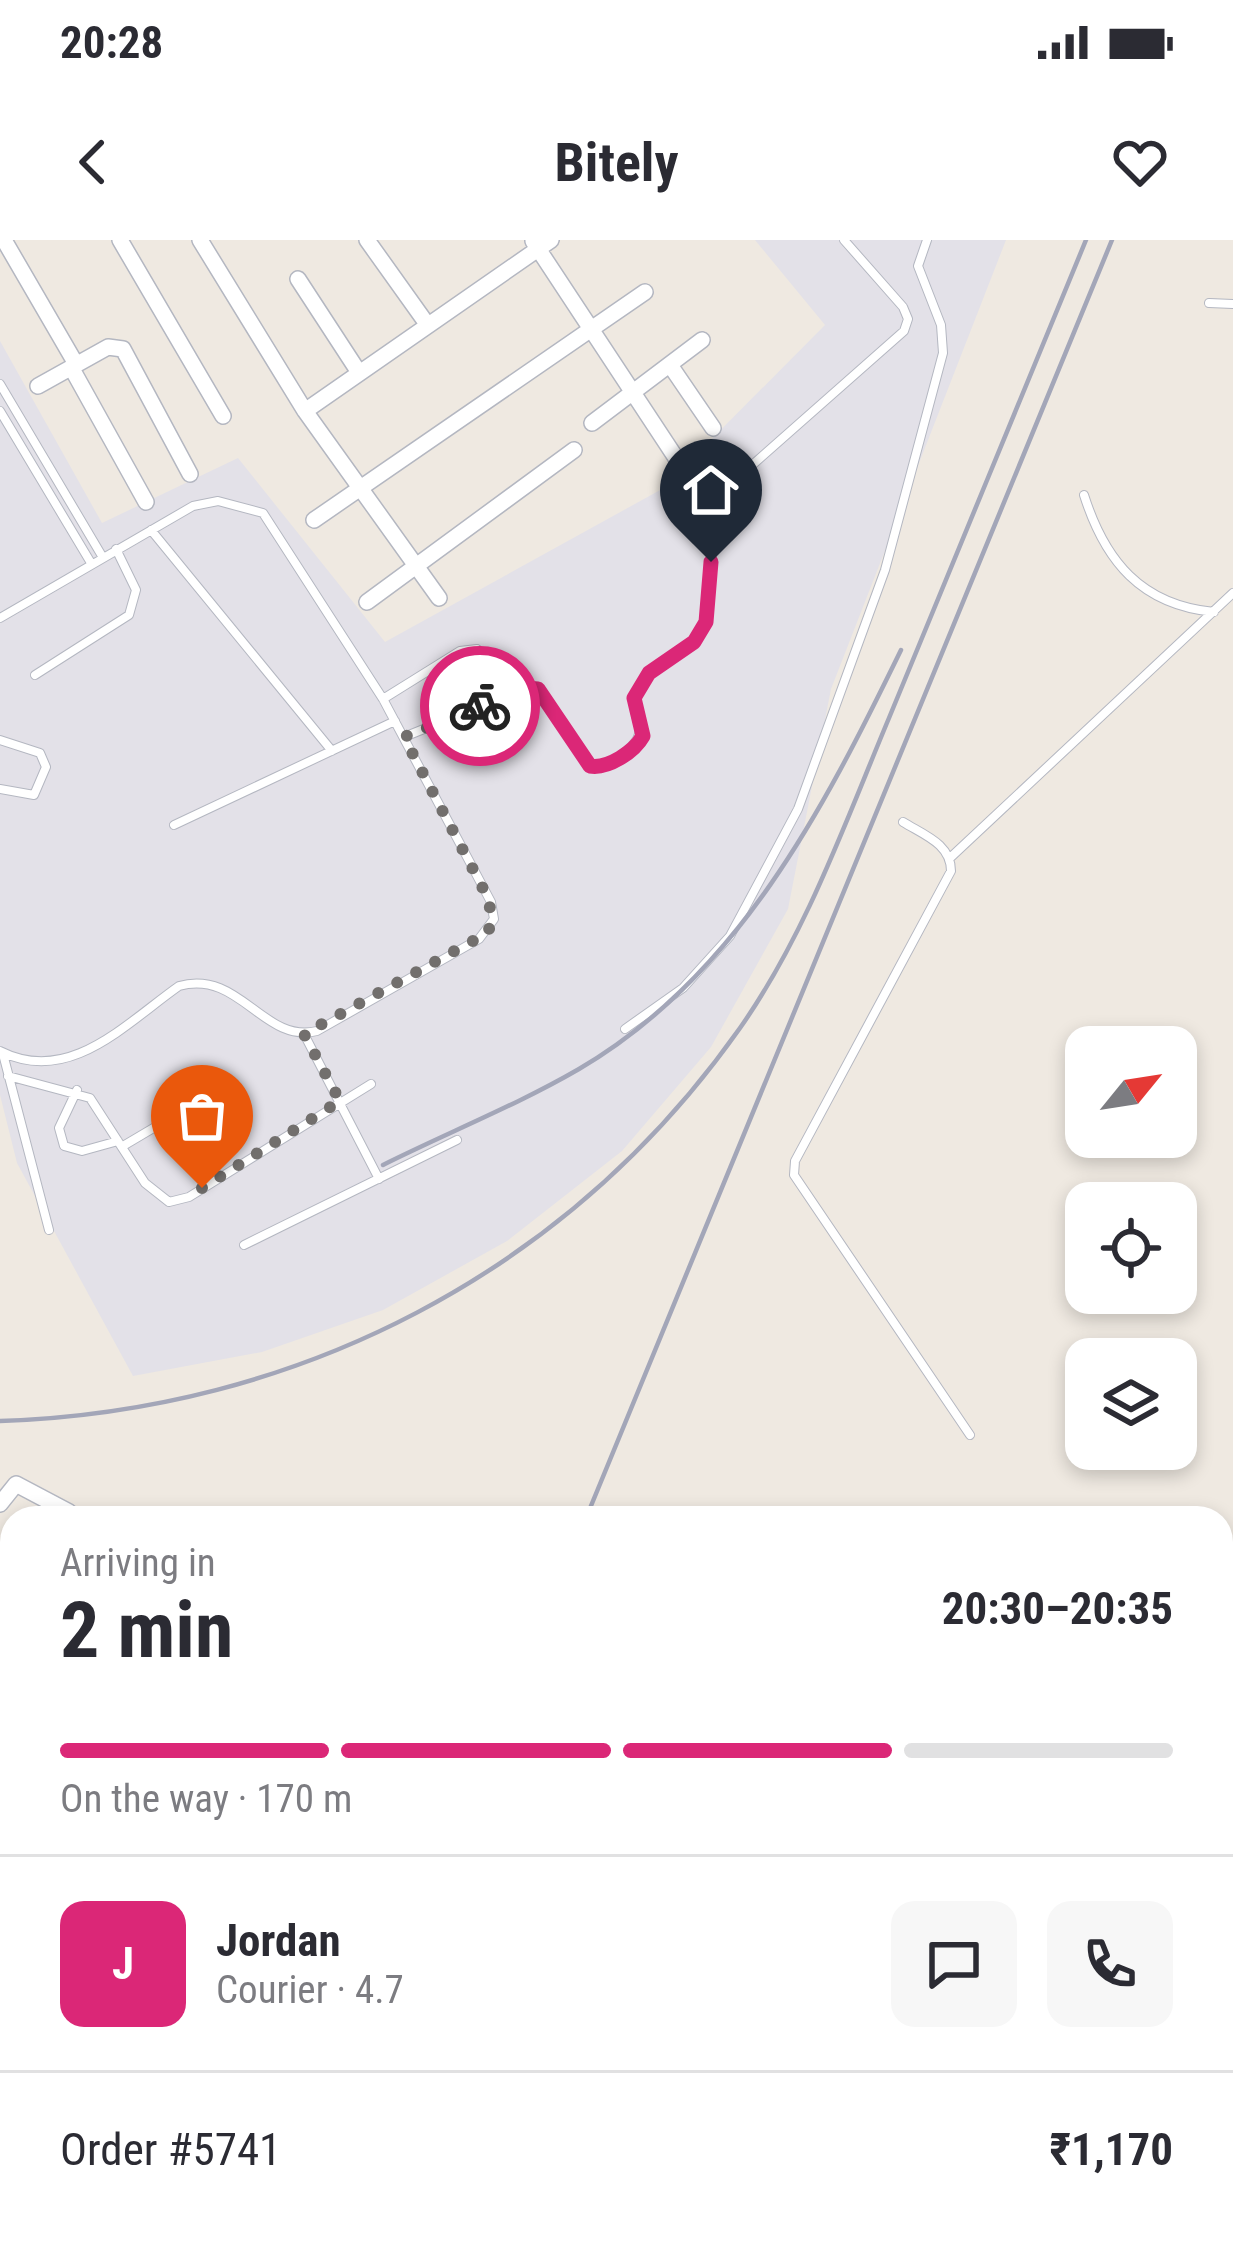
<!DOCTYPE html>
<meta charset="utf-8">
<style>
:root{--surface:#fff;--page:#f7f7f7;--text:#2b2b33;--muted:#7c7c81;--line:#e1e1e2;--accent:#db2777}
body{margin:0;font-family:"Roboto Condensed",sans-serif;background:var(--page);color:var(--text);height:100vh;display:flex;flex-direction:column;font-size:45px;white-space:nowrap}
*{box-sizing:border-box;margin:0}
p{font-size:39px;color:var(--muted)}
.icon{flex:none;width:66px;height:66px;fill:none;stroke:currentColor;stroke-width:2;stroke-linecap:round;stroke-linejoin:round}
.map{position:relative;flex:1;overflow:hidden}
.panel{position:absolute;left:0px;top:1266px;width:1233px;height:744px;display:flex;flex-direction:column;background:var(--surface);border-radius:36px 36px 0 0;box-shadow:0 6px 18px #0003}
.panel>*{flex:none}
.needle{width:78px;rotate:60deg}
.tools{position:absolute;left:1065px;top:786px;display:grid;gap:24px}
.tools a{display:grid;place-items:center;width:132px;height:132px;border-radius:24px;background:var(--surface);box-shadow:0 6px 18px #0003;font-size:60px}
.pin{position:absolute;display:grid;place-items:center;width:102px;height:102px;color:#fff;margin:-123px -51px;border-radius:50% 50% 50% 0;rotate:-45deg;box-shadow:0 0 12px #0007}
.pin .icon{rotate:45deg}
.courier{position:absolute;display:grid;place-items:center;width:120px;height:120px;margin:-60px;border:9px solid #db2777;border-radius:50%;background:#fff;color:#222;box-shadow:0 3px 15px #0007}
.summary em{font-style:normal;font-weight:700}
.summary div{display:flex;flex-direction:column-reverse}
.summary{display:flex;align-items:center;justify-content:space-between;height:204px;padding:0 60px}
h1{font-size:78px;font-weight:700;line-height:90px}
.bar{display:grid;grid-template-columns:repeat(4,1fr);gap:18px 12px;align-content:center;height:144px;padding:0 60px}
.bar i{height:15px;border-radius:9px;background:var(--line)}
.bar .on{background:var(--accent)}
.bar p{grid-column:span 4}
.line{display:flex;align-items:center;gap:30px;padding:0 60px;border-top:3px solid var(--line)}
.line div{flex:1}
.round{display:grid;place-items:center;flex:none;width:126px;height:126px;border-radius:24px;background:var(--page)}
.status{display:flex;justify-content:space-between;align-items:center;height:84px;padding:0 60px;background:var(--surface);direction:ltr}
.status svg{height:33px;fill:currentColor}
header{display:flex;justify-content:space-between;align-items:center;height:156px;padding:0 60px;background:var(--surface);font-size:54px;font-weight:700}
.map>svg:first-child{display:block}
.industrial{fill:#e3e1e8}
.lines{fill:none;stroke-linecap:round;stroke-linejoin:round}
.lane-casing{stroke:#b4b7c1;stroke-width:10}
.street-casing{stroke:#b4b7c1;stroke-width:18}
.highway-casing{stroke:#c9c9c9;stroke-width:33}
.lane{stroke:#fff;stroke-width:8}
.street{stroke:#fff;stroke-width:15}
.highway{stroke:#ffa35c;stroke-width:30}
.rail{stroke:#a3a6b8;stroke-width:4.5}
.done{stroke:#726f6d;stroke-width:12;stroke-dasharray:0 21.6}
.route{stroke:#db2777;stroke-width:15}
</style>
<div class="status"><b>20:28</b><svg viewBox="0 0 49 12"><path d="M0 12V9h3v3zM5 12V6h3v6zM10 12V3h3v9zM15 12V0h3v12zM26 1h20v11H26zM47 4h2v5h-2z"/></svg></div>
<header><svg class="icon" aria-label="back" viewBox="0 0 24 24"><path d="M15 5l-7 7 7 7"/></svg>Bitely<svg class="icon" aria-label="heart" viewBox="0 0 24 24"><path d="M12 20l-8-8c-3-5 5-10 8-4 3-6 11-1 8 4z"/></svg></header>
<div class="map">
<svg width="1233" height="2010" viewBox="0 0 1233 2010">
<rect width="100%" height="100%" fill="#efe9e1"/>
<!-- industrial -->
<path class="industrial" d="M755 0H1006L831 449 788 669 711 807 622 911 507 1001 383 1070 262 1112 133 1136 17 923 0 855V101L102 283 238 218 385 402 662 249 825 85Z"/>
<g class="lines">
<defs>
<path id="lane" d="M1209 63 1233 64
M0 144 102 316
M0 171 91 323
M1084 255C1105 321 1141 365 1214 372
M151 290 332 511
M0 378 193 266 218 261 263 273 383 459 491 662 494 679 479 699 317 791C263 804 240 729 179 746 125 784 69 846 0 811
M35 435 129 375 136 350 116 309
M383 459 460 411 477 409 488 420 504 456
M404 497 525 448 538 449 590 526 601 528C675 485 614 486 643 441 661 413 699 411 707 376 716 330 704 282 733 242L904 91 908 79 903 67 844 0
M0 500 40 513 46 527 34 555 0 549
M903 582C924 595 951 604 951 631L795 921 794 935 970 1195
M174 585 395 481
M951 617 1233 353
M625 789 683 748 730 696 798 569 885 330 943 113 941 85 918 26 927 0
M304 794 379 939
M3 814 49 990
M8 836 90 858 145 943 169 962 189 957 371 844
M77 850 59 888 64 906 82 911 118 901
M123 906 194 864
M244 1005 457 900"/>
<path id="street" d="M4 0 76 124
M120 0 223 176
M200 0 305 171 439 358
M367 0 427 84
M533 1 680 224
M298 39 358 131
M670 125 713 188
M71 127 146 262
M38 146 108 107 123 109 190 234
M305 171 551 0
M592 183 702 100
M314 280 645 52
M367 362 574 210
M0 1264 16 1244 69 1272
M0 1596 7 1628 0 1642
M0 1677 12 1683
M0 1749 12 1756
M0 1842 12 1819
M475 1998 502 2010
M632 1998 658 2010
M67 2010 74 1998
M367 2010 372 1998"/>
<path id="highway" d="M0 1727 12 1733
M528 1998 554 2010
M578 1998 604 2010"/>
</defs>
<!-- lane casing -->
<use href="#lane" class="lane-casing"/>
<!-- street casing -->
<use href="#street" class="street-casing"/>
<!-- highway casing -->
<use href="#highway" class="highway-casing"/>
<!-- lane -->
<use href="#lane" class="lane"/>
<!-- street -->
<use href="#street" class="street"/>
<!-- highway -->
<use href="#highway" class="highway"/>
<!-- rail -->
<path class="rail" d="M383 925C447 893 517 865 579 829 738 736 823 570 901 410
M0 1181C298 1171 567 1033 740 788 806 694 845 583 889 478 955 319 1020 159 1086 0
M586 1278 1112 0
M285 2010 290 1998"/>
</g>
<g class="lines">
<!-- done -->
<path class="done" d="M202 948 340 861 304 794 489 692 490 662 404 497 480 466"/>
<!-- route -->
<path class="route" d="M480 466 525 448 538 449 590 526C608 529 634 512 643 496L634 458 649 433 694 402 706 382 711 322"/>
</g>
</svg>
<div class="tools">
<a><svg class="needle" viewBox="-14 -14 28 28"><path d="M0-13l5 13h-10z" fill="#e53935"/><path d="M0 13l5-13h-10z" fill="#7c7c81"/></svg></a>
<a><svg class="icon" aria-label="locate" viewBox="0 0 24 24"><circle cx="12" cy="12" r="6"/><path d="M12 2v4M12 18v4M2 12h4M18 12h4"/></svg></a>
<a><svg class="icon" aria-label="layers" viewBox="0 0 24 24"><path d="M12 4l9 5-9 5-9-5zM3 14l9 5 9-5"/></svg></a>
</div>
<div class="pin" style="left:202px;top:948px;background:#ea580c"><svg class="icon" aria-label="bag" viewBox="0 0 24 24"><path d="M5 8h14l-1 12H6zM9 8a3 3 0 0 1 6 0"/></svg></div>
<div class="pin" style="left:711px;top:322px;background:#1f2937"><svg class="icon" aria-label="home" viewBox="0 0 24 24"><path d="M3 11l9-7 9 7M6 9v11h12V9"/></svg></div>
<div class="courier" style="left:480px;top:466px"><svg class="icon" aria-label="bike" viewBox="0 0 24 24"><circle cx="6" cy="16" r="4"/><circle cx="18" cy="16" r="4"/><path d="M6 16l4-8h5l3 8M10 8l3 8H6M13 5h3"/></svg></div>
<section class="panel">
<div class="summary"><div><h1>2 min</h1><p>Arriving in</p></div><em>20:30–20:35</em></div>
<div class="bar"><i class="on"></i><i class="on"></i><i class="on"></i><i></i><p>On the way · 170 m</p></div>
<div class="line" style="height:216px"><b class="round" style="background:var(--accent);color:#fff">J</b><div><b>Jordan</b><p>Courier · 4.7</p></div><a class="round"><svg class="icon" aria-label="chat" viewBox="0 0 24 24"><path d="M4 5h16v11H9l-5 4z"/></svg></a><a class="round"><svg class="icon" aria-label="phone" viewBox="0 0 24 24"><path d="M5 4h4l2 5-3 2q2 4 5 5l2-3 5 2v4C11 20 4 13 5 4z"/></svg></a></div>
<div class="line" style="height:156px"><div>Order #5741</div><b>₹1,170</b></div>
</section>
</div>
